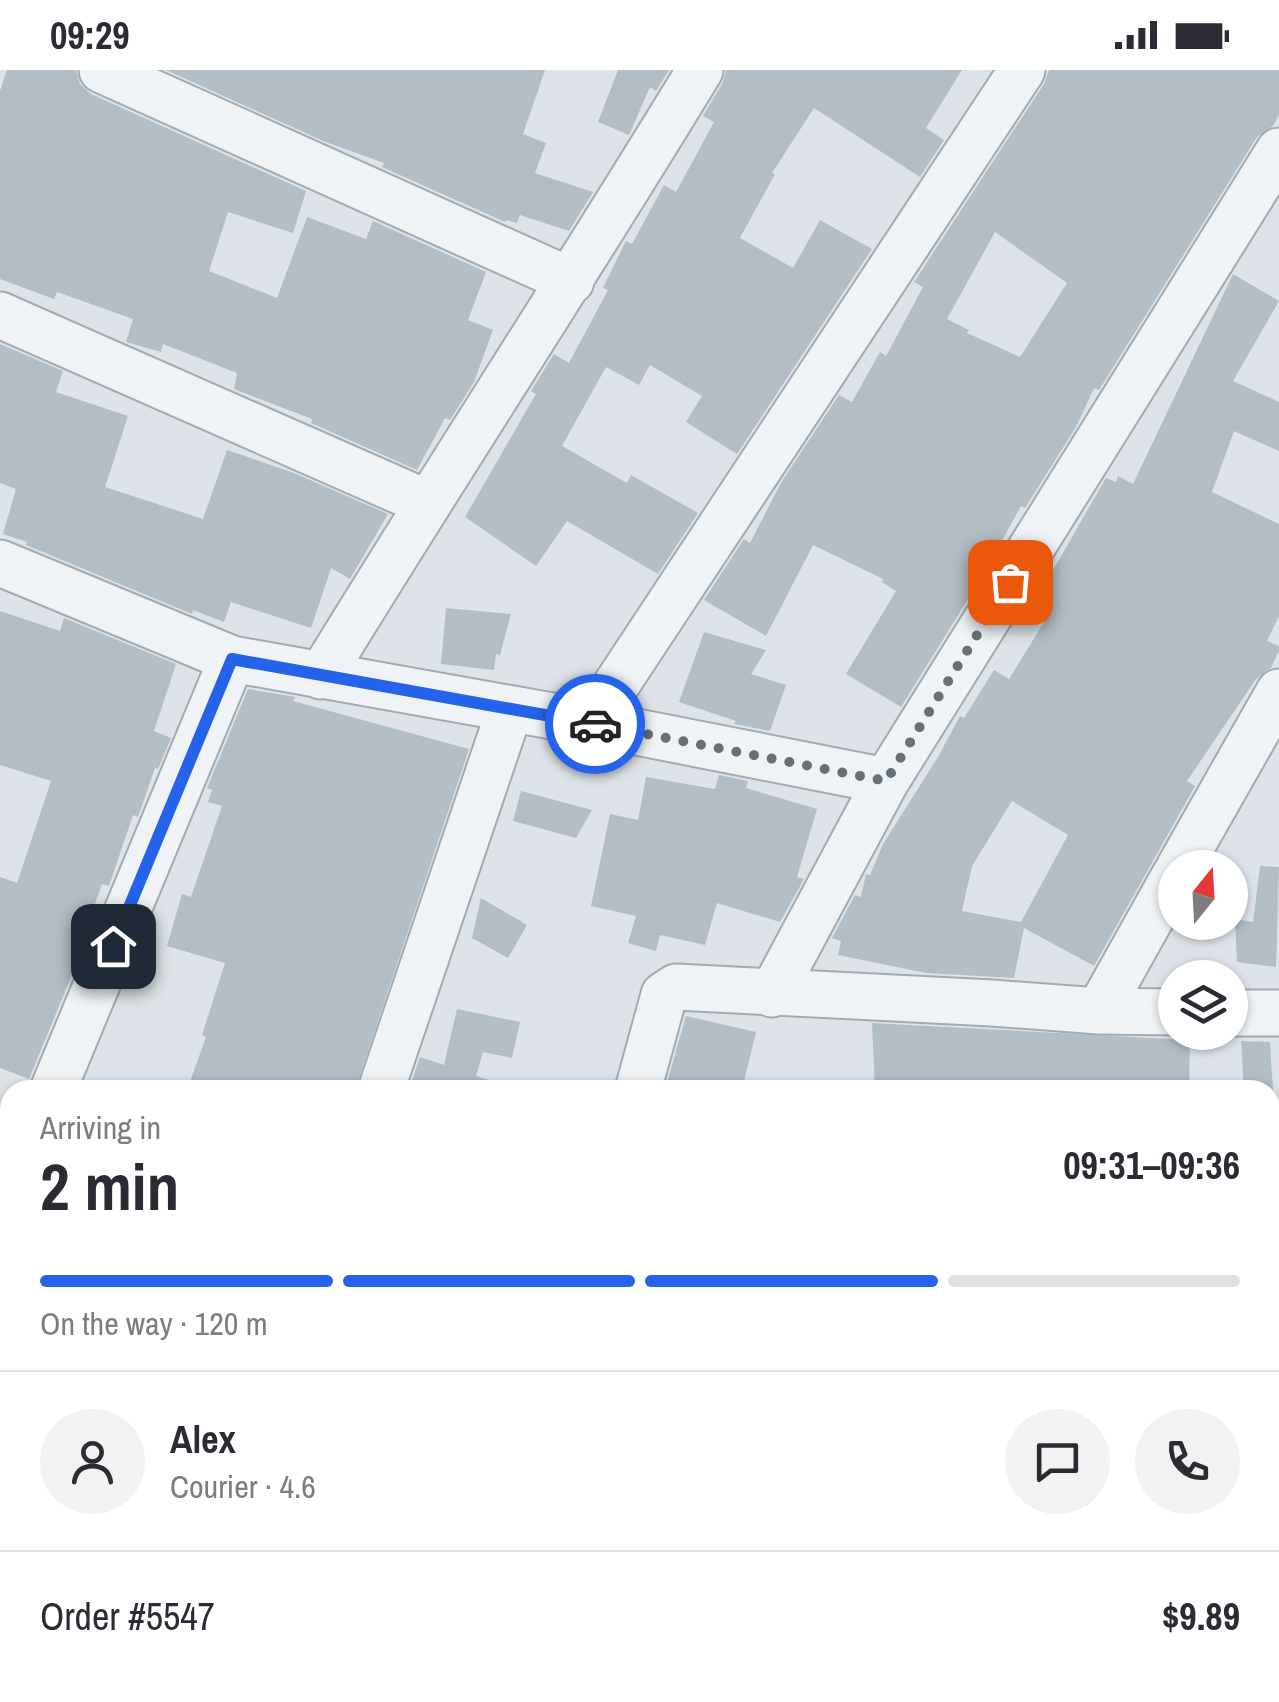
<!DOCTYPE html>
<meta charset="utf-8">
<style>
:root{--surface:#fff;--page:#f2f2f3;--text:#2b2b33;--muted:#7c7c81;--line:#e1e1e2;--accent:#2563eb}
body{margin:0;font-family:"Archivo Narrow",sans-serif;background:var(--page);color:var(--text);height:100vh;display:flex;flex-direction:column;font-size:38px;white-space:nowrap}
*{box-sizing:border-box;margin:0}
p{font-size:32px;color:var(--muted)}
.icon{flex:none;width:55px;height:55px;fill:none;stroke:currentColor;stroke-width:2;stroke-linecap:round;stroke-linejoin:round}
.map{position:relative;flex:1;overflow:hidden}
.side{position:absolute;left:0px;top:1010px;width:1280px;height:622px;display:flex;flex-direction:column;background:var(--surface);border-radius:30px 30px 0 0;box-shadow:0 2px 8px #0004}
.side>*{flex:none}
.needle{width:65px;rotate:18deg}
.buttons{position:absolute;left:1158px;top:780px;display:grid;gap:20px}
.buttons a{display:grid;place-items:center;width:90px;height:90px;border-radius:50%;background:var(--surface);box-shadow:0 2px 8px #0004;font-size:50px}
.pin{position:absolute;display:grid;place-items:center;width:85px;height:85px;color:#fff;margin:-42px;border-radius:20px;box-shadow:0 5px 15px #0006}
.courier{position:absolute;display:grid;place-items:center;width:100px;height:100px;margin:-50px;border:8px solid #2563eb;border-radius:50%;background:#fff;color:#222;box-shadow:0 2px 12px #0007}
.head em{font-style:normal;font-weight:700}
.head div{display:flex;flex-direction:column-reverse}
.head{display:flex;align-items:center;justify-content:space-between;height:170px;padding:0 40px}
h1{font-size:65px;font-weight:700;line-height:75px}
.bar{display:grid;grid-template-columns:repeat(4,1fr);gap:15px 10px;align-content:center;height:120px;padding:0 40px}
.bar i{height:12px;border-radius:8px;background:var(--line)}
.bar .active{background:var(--accent)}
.bar p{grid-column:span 4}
.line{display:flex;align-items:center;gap:25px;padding:0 40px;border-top:2px solid var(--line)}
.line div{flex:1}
.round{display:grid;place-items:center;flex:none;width:105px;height:105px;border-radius:52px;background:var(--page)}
.status{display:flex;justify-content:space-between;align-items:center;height:70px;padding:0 50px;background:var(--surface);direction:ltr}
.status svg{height:28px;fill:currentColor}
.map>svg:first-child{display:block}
.building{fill:#b3bdc5;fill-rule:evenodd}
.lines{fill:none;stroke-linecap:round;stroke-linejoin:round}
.minor-casing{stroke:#a2abb2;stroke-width:49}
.minor{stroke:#f0f3f6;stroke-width:45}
.done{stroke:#65717a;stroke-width:10;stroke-dasharray:0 18}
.route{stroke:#2563eb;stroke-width:12}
</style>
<div class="status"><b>09:29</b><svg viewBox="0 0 49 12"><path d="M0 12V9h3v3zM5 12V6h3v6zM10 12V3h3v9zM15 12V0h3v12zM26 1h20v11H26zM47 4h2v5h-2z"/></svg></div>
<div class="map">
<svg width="1279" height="1632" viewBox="0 0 1279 1632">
<rect width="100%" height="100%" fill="#dde3e8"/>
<!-- building -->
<path class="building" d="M7 0H76L80 14 91 24 306 121 293 163 228 142 209 201 277 228 307 147 366 169 373 151 486 202 468 250 493 260 474 312 450 350 445 348 417 400 311 353 312 349 234 319 237 303 163 274 161 282 126 272 133 249 57 222 54 229 0 209V21Z
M166 0H545L523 64 546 73 535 103 593 122 569 161 520 145 517 153 506 150 505 152 382 97 384 93 323 71Z
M618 0H669L656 21 650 17 629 65 598 52Z
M726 0H962L926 58 944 70 920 107 814 38 772 103 775 104 740 168 793 198 820 150 872 179 737 384 686 352 702 326 650 295 639 315 606 297 562 376 627 413 631 405 698 443 658 504 567 451 536 496 465 447 536 324 531 321 554 284 569 293 608 220 603 218 626 171 632 174 664 115 676 122 714 52 703 46 722 14Z
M1049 0H1279V45L1273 56 1257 67 1099 320 1094 318 1076 357 1025 438 1021 436 980 510 901 637 846 604 896 521 882 512 883 509 813 475 766 566 704 530 744 469 750 473 782 411 839 325 852 332 880 282 886 286 923 217 914 212 1044 14ZM995 162 1067 213 1020 287 967 263 969 260 947 249Z
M1233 204 1279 231 1233 311 1279 332V381L1234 361 1212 422 1279 454V546L1267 571 1279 576V580L1271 598 1256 609 1187 711 1195 716 1094 896 1024 858 1014 908 926 903 838 885 841 871 832 868 855 825 861 827 866 804 870 805 883 774 938 687 960 646 964 648 994 600 1009 609 1049 544 1033 535 1106 408 1116 412 1118 406 1133 414ZM1012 731 1068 765 1021 852 962 841 972 796Z
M0 274 63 301 56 322 128 346 105 417 203 449 227 380 294 403 388 444 350 509 331 498 311 558 231 532 224 552 193 540 192 544 26 475 27 472 3 464 16 419 0 413Z
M446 538 511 544 500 585 496 584 494 600 441 594Z
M0 541 60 561 64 548 176 594 154 661 171 668 158 699 155 698 138 747 133 745 109 816 102 814 78 882 81 883 29 1009 0 998V807L17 813 51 711 0 695Z
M704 562 766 580 751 604 786 615 770 661 734 654 736 651 679 632Z
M248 619 295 627 293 631 469 679 355 1020H187L206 967 202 965 225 893 167 876 182 824 191 827 222 736 208 732 212 720 207 718Z
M719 705 748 711 746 718 817 739 797 807 804 809 780 852 717 833 705 875 660 865 656 881 628 873 636 846 591 836 610 744 638 750 646 707 715 719Z
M521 721 592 740 576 768 513 751Z
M1260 796 1279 797 1276 897 1237 892 1235 849 1253 852Z
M481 828 527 855 508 888 472 868Z
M457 939 520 952 512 988 483 982 476 1006 501 1014 500 1020H409L420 987 444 995Z
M686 946 756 962 742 1020H665L675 985 679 986 675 984Z
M872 953 1190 970 1189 1020H875Z
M1241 971 1270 972 1273 1020H1244Z"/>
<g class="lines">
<defs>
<path id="minor" d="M102 0 571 211
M0 245 427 433
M0 493 232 589 591 653 886 711
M321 606C445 403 576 204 700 0
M591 653 1022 0
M1179 798 1279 622
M772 924 886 711 1279 81
M1099 941 1175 805
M1230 943H1279
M53 1020 232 589
M381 1020 510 639
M638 1020 664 925 676 917 992 933 1099 941 1175 942
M0 1147 10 1123
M162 1632 165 1622"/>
</defs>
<!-- minor casing -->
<use href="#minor" class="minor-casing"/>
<!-- minor -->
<use href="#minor" class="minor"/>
</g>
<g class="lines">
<!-- done -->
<path class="done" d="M595 654 886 711 1010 512"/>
<!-- route -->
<path class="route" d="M113 876 232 589 595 654"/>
</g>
</svg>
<div class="buttons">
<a><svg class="needle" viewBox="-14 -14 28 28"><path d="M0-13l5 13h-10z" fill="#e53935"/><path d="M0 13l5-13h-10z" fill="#7c7c81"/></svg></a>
<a><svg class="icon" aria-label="layers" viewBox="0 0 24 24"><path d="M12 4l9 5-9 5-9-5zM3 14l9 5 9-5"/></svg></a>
</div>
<div class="pin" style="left:1010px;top:512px;background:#ea580c"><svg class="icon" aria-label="bag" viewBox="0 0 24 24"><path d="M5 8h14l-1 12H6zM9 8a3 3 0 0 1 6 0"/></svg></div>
<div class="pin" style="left:113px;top:876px;background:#1f2937"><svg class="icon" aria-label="home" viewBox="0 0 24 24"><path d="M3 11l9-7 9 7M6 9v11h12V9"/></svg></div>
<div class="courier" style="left:595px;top:654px"><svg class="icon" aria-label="car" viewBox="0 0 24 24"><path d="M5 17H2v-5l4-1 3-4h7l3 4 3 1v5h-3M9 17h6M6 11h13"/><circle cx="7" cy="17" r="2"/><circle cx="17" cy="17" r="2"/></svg></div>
<section class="side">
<div class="head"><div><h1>2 min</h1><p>Arriving in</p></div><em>09:31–09:36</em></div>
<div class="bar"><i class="active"></i><i class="active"></i><i class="active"></i><i></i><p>On the way · 120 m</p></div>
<div class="line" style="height:180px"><a class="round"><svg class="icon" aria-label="person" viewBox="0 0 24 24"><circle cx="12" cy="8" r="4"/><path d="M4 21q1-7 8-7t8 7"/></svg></a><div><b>Alex</b><p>Courier · 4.6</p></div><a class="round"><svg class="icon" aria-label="chat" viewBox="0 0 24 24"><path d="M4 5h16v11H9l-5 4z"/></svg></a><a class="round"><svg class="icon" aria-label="phone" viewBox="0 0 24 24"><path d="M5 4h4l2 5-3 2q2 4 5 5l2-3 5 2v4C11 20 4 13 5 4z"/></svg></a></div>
<div class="line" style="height:130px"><div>Order #5547</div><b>$9.89</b></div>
</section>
</div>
